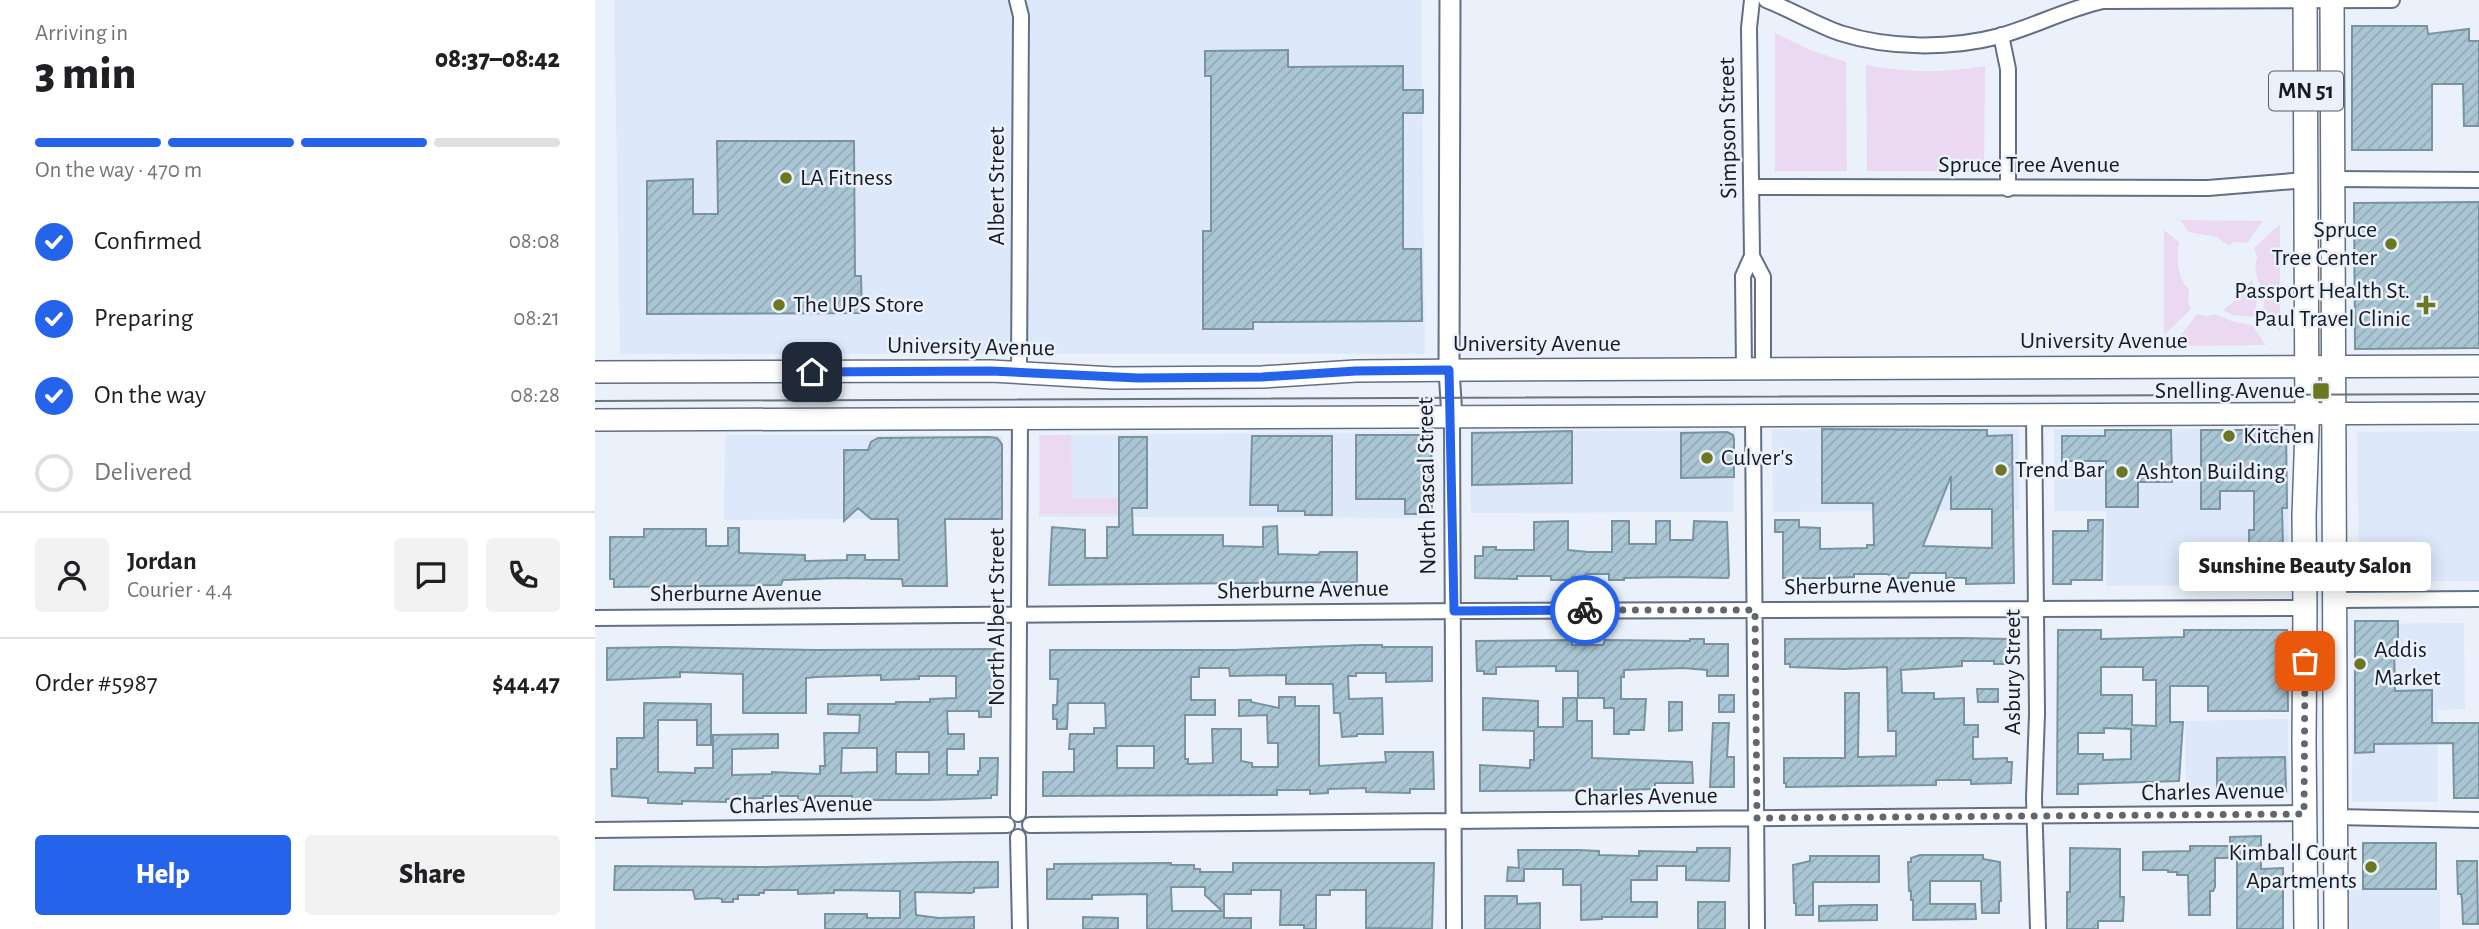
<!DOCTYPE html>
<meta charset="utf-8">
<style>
:root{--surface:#fff;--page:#f2f2f2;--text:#202124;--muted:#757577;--line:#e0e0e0;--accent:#2563eb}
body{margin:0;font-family:"Alegreya Sans",sans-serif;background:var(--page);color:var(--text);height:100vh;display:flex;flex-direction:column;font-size:26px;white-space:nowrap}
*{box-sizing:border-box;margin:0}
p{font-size:23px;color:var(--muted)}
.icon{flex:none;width:38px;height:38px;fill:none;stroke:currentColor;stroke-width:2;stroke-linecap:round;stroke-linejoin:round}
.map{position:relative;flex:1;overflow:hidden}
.panel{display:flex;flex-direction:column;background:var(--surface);width:595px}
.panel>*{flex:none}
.pin{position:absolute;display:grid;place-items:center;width:60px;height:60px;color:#fff;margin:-30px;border-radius:14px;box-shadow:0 4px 10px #0006}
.courier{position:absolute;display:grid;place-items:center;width:70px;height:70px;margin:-35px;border:5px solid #2563eb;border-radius:50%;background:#fff;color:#222;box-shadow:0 2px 9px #0007}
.bubble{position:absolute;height:49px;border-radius:7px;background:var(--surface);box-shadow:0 4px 18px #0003;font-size:23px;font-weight:800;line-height:49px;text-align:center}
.headline em{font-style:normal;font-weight:800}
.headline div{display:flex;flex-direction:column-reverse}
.headline{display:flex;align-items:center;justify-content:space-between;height:119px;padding:0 35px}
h1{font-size:46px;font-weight:800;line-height:52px}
.bar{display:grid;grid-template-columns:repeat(4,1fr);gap:10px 7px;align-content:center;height:84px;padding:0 35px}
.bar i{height:9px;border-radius:5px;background:var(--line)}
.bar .on{background:var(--accent)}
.bar p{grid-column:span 4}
.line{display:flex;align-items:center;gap:18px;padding:0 35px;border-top:2px solid var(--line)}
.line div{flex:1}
.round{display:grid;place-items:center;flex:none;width:74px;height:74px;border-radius:7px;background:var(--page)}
ol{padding:0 35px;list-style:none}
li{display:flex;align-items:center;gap:21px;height:77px}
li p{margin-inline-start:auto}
li .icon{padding:7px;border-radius:50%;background:var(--accent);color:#fff;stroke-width:4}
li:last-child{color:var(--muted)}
li i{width:38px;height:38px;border:4px solid var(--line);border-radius:50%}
.action{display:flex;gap:14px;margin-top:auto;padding:14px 35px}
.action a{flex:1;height:80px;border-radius:7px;background:var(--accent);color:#fff;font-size:28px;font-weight:800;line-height:80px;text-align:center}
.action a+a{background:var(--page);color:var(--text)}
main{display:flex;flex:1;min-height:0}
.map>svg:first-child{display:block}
.built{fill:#dde8fb}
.grass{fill:#ebd8f1}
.building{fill:url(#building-hatch);stroke:#7993a1;stroke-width:2;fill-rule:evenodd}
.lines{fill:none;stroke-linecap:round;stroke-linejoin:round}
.minor-casing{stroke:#636f84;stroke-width:18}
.tertiary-casing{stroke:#636f84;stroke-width:23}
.secondary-casing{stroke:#636f84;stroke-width:24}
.primary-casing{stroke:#636f84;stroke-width:26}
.minor{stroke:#fff;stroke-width:14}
.tertiary{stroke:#fff;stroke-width:19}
.secondary{stroke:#fff;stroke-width:21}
.primary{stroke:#fff;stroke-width:23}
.tram{stroke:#6e747d;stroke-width:2}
.done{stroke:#61666f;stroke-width:7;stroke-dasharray:0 12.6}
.route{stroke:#2563eb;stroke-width:9}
.poi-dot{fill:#6b7722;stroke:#ebf1fa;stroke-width:2.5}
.labels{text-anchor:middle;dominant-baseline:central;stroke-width:5;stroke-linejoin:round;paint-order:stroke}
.shield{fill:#ebf1fa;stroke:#565b64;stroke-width:2}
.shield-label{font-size:23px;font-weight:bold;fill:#161b24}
.street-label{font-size:24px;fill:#161b24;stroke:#ebf1fa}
.poi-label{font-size:24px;fill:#161b24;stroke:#ebf1fa;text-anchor:start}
</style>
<main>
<section class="panel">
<div class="headline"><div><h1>3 min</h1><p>Arriving in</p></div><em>08:37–08:42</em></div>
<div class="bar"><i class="on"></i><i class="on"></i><i class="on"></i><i></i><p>On the way · 470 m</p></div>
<ol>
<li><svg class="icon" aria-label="check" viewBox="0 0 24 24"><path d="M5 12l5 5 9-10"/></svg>Confirmed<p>08:08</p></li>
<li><svg class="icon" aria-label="check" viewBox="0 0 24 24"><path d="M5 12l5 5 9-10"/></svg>Preparing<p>08:21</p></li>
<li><svg class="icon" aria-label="check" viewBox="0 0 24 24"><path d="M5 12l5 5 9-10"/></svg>On the way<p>08:28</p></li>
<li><i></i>Delivered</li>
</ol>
<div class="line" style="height:126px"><a class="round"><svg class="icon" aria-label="person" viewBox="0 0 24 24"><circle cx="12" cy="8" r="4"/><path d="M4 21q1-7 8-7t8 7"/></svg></a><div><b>Jordan</b><p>Courier · 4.4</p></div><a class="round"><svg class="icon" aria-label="chat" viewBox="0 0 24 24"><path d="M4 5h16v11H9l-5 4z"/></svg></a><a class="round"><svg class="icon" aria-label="phone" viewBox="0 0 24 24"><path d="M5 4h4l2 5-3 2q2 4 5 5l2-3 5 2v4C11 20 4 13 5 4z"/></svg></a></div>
<div class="line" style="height:91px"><div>Order #5987</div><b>$44.47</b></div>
<div class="action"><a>Help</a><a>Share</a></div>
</section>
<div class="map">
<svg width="1884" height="929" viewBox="0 0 1884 929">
<defs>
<pattern id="building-hatch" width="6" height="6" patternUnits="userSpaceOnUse" patternTransform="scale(1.75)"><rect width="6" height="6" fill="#aac6d5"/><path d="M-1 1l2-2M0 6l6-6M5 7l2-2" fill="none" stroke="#92aab7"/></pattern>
</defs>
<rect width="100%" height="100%" fill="#ebf1fa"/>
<!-- built -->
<path class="built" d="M19 0H826L830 354H25Z
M1424 429V510L1178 512 1177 430Z
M1459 429H1693L1694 585 1511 586V511H1459Z
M875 431H1140L1138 512 876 513Z
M1884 431V581H1764L1762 432Z
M838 432V518L444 517V435Z
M130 435H407V518L129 520Z
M1869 623 1870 709 1843 710V802H1757L1758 624Z
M1693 719 1694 794 1591 796 1590 721Z
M1749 890H1845V929H1749Z"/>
<!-- grass -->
<path class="grass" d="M1180 33 1215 50 1251 62 1252 171H1180Z
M1271 65C1312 73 1350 73 1390 66L1389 171H1272Z
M1585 220 1668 221 1652 243 1640 242 1633 245 1622 237 1594 232Z
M1685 224V330L1668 314 1669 298 1660 270 1662 256 1659 248Z
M1569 230 1584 242C1581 260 1582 276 1594 290L1593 303 1596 309 1569 335Z
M1657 279 1662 297 1660 317 1638 315 1628 310 1649 293Z
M1602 314 1612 316 1619 314 1639 322 1657 325 1671 345 1578 346Z
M445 435H476L477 498H524V514H445Z"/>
<!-- building -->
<path class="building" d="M1757 26H1832L1833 34 1874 29V41H1884V126H1869L1868 84H1837V150H1757Z
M693 50V67L808 66V90H828V113H808V249H826L827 321 658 322V329H608V231H616V76H610V51Z
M122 141H259L260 276H266L267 313 52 314V181L98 179V214H123Z
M1884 202V348L1760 349 1759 203Z
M1227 429 1392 430V436L1417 435 1419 583 1371 584V578H1351V573H1315L1313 578H1295V575L1292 574H1259V577L1235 578H1188V532H1180V520H1204V527L1225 528V549L1272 548V545H1279L1278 503H1227ZM1356 476V509H1397V548L1328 546Z
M1510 430H1576L1577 482H1543V507H1511V461H1467V436H1510Z
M1606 430H1691L1692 508H1687L1689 584H1643L1644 567H1654V530H1659V491H1625V509H1606Z
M977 431V483L877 485V433Z
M1132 432 1138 435 1139 439V477L1086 478V433Z
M761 435H836L837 514H810V499H761Z
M657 436H737V515H710V511H683V505H655Z
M393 437 402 438 407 444V519H350L352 586H308L307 579 246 578 188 580 186 585 19 587V579H15V537H49V529H111V546H133V528H144V553L210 555V561L252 560V555H270V560H304L303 519H276L263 508 249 521V450H273L276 442 283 438Z
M524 437H552V508H537L538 535H628V546L668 547V527L682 526 683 554 723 555 725 552H762V582L454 585 457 527 490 530V558H512V527H524Z
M1493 520H1508L1507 580H1476V584H1458V531H1493Z
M973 521V550L993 552H1017V521H1034V544H1061V521H1075V540H1098L1099 521 1132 522 1134 575 1133 578 1082 577 1029 578V580H1014V574H991V577H977V580H956V576H922V579L880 578V556H888V547H901V550H939V522Z
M1760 621H1803V644H1799L1800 691 1837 690V723H1884V798H1859L1858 743 1779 744V752L1760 753Z
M1463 630H1506V639L1589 637V630H1692L1693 711H1613V686H1575V722H1588L1584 781 1483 784V794H1462ZM1506 667H1548V680H1561V726L1537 725V695H1506ZM1509 728 1536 729V759L1508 760V754H1483V733H1509Z
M1366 638 1415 639 1416 661H1412V664H1399V661H1367V666L1306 670 1307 693H1339V699L1369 698V725H1383V737H1378V759L1412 758V762H1417L1416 783 1376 784V780H1341V785L1191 787V783H1189V758H1250V693H1264L1263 757 1301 756V731H1293L1292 667 1249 669 1195 667V664H1190V639Z
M1095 639H1109V644H1133V676H1112V670L1088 668 1029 670V677H1026V699H1051L1049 730H1034V734H1019V708H1009V698H983V671H961V666L901 667V674H889V671H882L881 641 977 640V645H1008L1010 640 1095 641Z
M767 645H787V647H837V681L791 682V673H761V676H753L754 699 787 698 788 734H762V736L747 737 745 713H739L738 684H691V675L635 676 634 668H604V677H596V700H620V715H590V759H593V764L618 763 617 729H646V761L657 763V767H683V743H673L672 715 644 716V700H656V702L684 708V697H700V706H724V766L791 762 790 752H838L839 789H815V793L771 792V788L733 789V793L715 794V790H682V795L448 796V772H479V749H474L475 734H499V728H511L510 703H473L472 729H462V719H458V705H462L463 679H455V650H639ZM522 746H559V768H522Z
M73 647 221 650 400 649V704H396V717H384V711H352L353 734H369V749H352V775H383V771H385V758H403L402 795H396V798L334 800H257V796H220V800H203V796H168V798L131 799V802L87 801V804L53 803V798L17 796 16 769H22V738H49V703L116 704V745H102V720H63V772L100 773V768H118V735L183 734V748L137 749V775L177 774V772L225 774V766H230L229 733H264L265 715 233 714V704H301V702H335V699L361 698V676H324V679L286 680V675L221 677 211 678V713H148V674L85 672V677L12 680V648ZM247 748H282V772L246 773ZM301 752H334V774H301Z
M1382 689H1403V702H1383Z
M1124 695H1139V712H1124Z
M888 698 943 701V727H968V698H982V721H997V758L1097 762 1098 783H1060V789L1031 790 885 791V765L935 768V760H939V731L888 730Z
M1074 702H1087V730L1074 731Z
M1118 723H1134L1132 757H1139V787H1115Z
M1690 757 1691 791 1622 792V758Z
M1666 836V869L1688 868V929H1642V858H1620V887L1618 891H1615V915H1594L1593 875H1582V872H1573V870H1548V852L1595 851V846H1635V837Z
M1768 843H1841V889H1768Z
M1102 848H1135L1134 881 1091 880V866H1062V880H1036V902H1062V917H1007V919L986 920V885H968V869H929V881H912L913 867 924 868 923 850H983L1004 851V855L1044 856V851L1102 852Z
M1475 848 1525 849V897H1529L1528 921H1503V929H1472V892H1475Z
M1325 855H1388V859L1405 862 1406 901H1404V913H1387L1386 881H1335V904H1380L1381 919 1318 920V900H1316V891H1314L1313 862H1316V858Z
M1215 856H1284V882H1218V915H1201V903H1199L1198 865 1215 861Z
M1862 861H1882L1883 924H1868L1867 899 1866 894H1863Z
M363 862H403V887L379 888V892L376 893 320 892 321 915 344 918 379 917V929H230V914H272V918H305V891L239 890V893L203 894V890H169V893H164V895H143V899H138V902H127V899L123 898 100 899 98 890H19L20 866 169 867Z
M576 863V865H599V869H605V872H638V863H839L837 929 771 928V890H735V895H721V929H709V925H685L686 890H656V894H629V918H656V929H552V894L497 895V899H452V869H459V864ZM576 887H610V895L627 911H577Z
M890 896H922V904L945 903V929H890Z
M1103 902H1130V929H1103Z
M1257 905H1282V920L1224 921V906Z
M488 917 523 918V929H488Z"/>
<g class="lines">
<defs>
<path id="minor" d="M422 0 426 16 424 372
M1171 0C1196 10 1220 24 1245 33 1295 49 1355 49 1405 36 1440 26 1472 9 1508 1L1797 0
M1406 35 1413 69V189
M1737 179 1884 180
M1157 187 1613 188 1711 180
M1157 256 1168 277V369
M1149 369 1148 276 1157 256 1154 28 1157 0
M1439 415 1442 714 1439 798 1443 929
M1158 416 1162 929
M857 417 859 929
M1739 600 1884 599
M0 618 875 611 1710 608
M423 814 425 419
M1740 817 1884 820
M435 825 1709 813
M0 830 412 825
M423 837 425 929"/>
<path id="tertiary" d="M855 0 854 370 857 417"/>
<path id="secondary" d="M0 372 396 371 518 378 667 377 761 371 880 370 1884 366
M0 420 1884 413"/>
<path id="primary" d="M1710 0 1712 429 1709 516 1710 608 1709 741 1711 929
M1737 0 1741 929"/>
</defs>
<!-- minor casing -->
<use href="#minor" class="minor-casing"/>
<!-- tertiary casing -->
<use href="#tertiary" class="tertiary-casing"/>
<!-- secondary casing -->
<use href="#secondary" class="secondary-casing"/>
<!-- primary casing -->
<use href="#primary" class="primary-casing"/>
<!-- minor -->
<use href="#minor" class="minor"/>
<!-- tertiary -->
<use href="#tertiary" class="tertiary"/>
<!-- secondary -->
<use href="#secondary" class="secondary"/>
<!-- primary -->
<use href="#primary" class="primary"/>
<!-- tram -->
<path class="tram" d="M0 401 1884 394"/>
</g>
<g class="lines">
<!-- done -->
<path class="done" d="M990 610H1160L1162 818 1709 814 1710 661"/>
<!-- route -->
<path class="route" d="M217 372 396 371 543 378 667 377 761 371 854 370 859 611 990 610"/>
</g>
<!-- markers -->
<g class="poi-dot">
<circle cx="191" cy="178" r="7"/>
<circle cx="1796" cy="244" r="7"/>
<circle cx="184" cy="305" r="7"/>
<path d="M1827.5 294.5h7v7h7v7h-7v7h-7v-7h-7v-7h7z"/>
<rect x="1717" y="382" width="18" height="18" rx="3.5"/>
<circle cx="1634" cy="436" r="7"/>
<circle cx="1112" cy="458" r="7"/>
<circle cx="1406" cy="470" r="7"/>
<circle cx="1527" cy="472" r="7"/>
<circle cx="1765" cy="664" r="7"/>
<circle cx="1776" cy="867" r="7"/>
</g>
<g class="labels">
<!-- shield labels -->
<rect class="shield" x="1674" y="71.5" width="74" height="39" rx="5"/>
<g class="shield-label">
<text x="1711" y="91">MN 51</text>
</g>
<!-- street labels -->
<g class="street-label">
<text transform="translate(1133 128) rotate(-91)">Simpson Street</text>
<text x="1434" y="165">Spruce Tree Avenue</text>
<text transform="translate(402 186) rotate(-90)">Albert Street</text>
<text x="1509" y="341">University Avenue</text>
<text x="942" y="344">University Avenue</text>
<text transform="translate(376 347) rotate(1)">University Avenue</text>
<text transform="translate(832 486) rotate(-91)">North Pascal Street</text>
<text transform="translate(1275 586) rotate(-1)">Sherburne Avenue</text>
<text transform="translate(708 590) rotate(-1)">Sherburne Avenue</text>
<text x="141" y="594">Sherburne Avenue</text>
<text transform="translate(402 617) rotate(-90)">North Albert Street</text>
<text transform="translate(1418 672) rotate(-90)">Asbury Street</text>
<text transform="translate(1618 792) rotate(-1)">Charles Avenue</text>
<text transform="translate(1051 797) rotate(-1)">Charles Avenue</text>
<text transform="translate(206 805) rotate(-1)">Charles Avenue</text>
</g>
<!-- poi labels -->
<g class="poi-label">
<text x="205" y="178">LA Fitness</text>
<text x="1782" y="230" text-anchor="end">Spruce<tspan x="1782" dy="28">Tree Center</tspan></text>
<text x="1815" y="291" text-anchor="end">Passport Health St.<tspan x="1815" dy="28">Paul Travel Clinic</tspan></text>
<text x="198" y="305">The UPS Store</text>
<text x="1710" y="391" text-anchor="end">Snelling Avenue</text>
<text x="1648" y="436">Kitchen</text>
<text x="1126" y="458">Culver's</text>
<text x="1420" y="470">Trend Bar</text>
<text x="1541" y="472">Ashton Building</text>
<text x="1779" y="650">Addis<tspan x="1779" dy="28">Market</tspan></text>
<text x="1762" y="853" text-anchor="end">Kimball Court<tspan x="1762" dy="28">Apartments</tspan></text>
</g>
</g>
</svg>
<div class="pin" style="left:1710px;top:661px;background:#ea580c"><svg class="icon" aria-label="bag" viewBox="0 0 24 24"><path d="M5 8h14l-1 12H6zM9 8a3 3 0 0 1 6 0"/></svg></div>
<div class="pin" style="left:217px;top:372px;background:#1f2937"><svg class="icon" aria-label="home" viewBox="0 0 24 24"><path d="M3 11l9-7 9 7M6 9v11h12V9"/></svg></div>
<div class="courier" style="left:990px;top:610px"><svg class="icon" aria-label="bike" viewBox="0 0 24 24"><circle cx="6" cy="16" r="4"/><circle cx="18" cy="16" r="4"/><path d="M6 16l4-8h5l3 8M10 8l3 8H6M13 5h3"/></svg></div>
<div class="bubble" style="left:1584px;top:542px;width:252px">Sunshine Beauty Salon</div>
</div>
</main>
